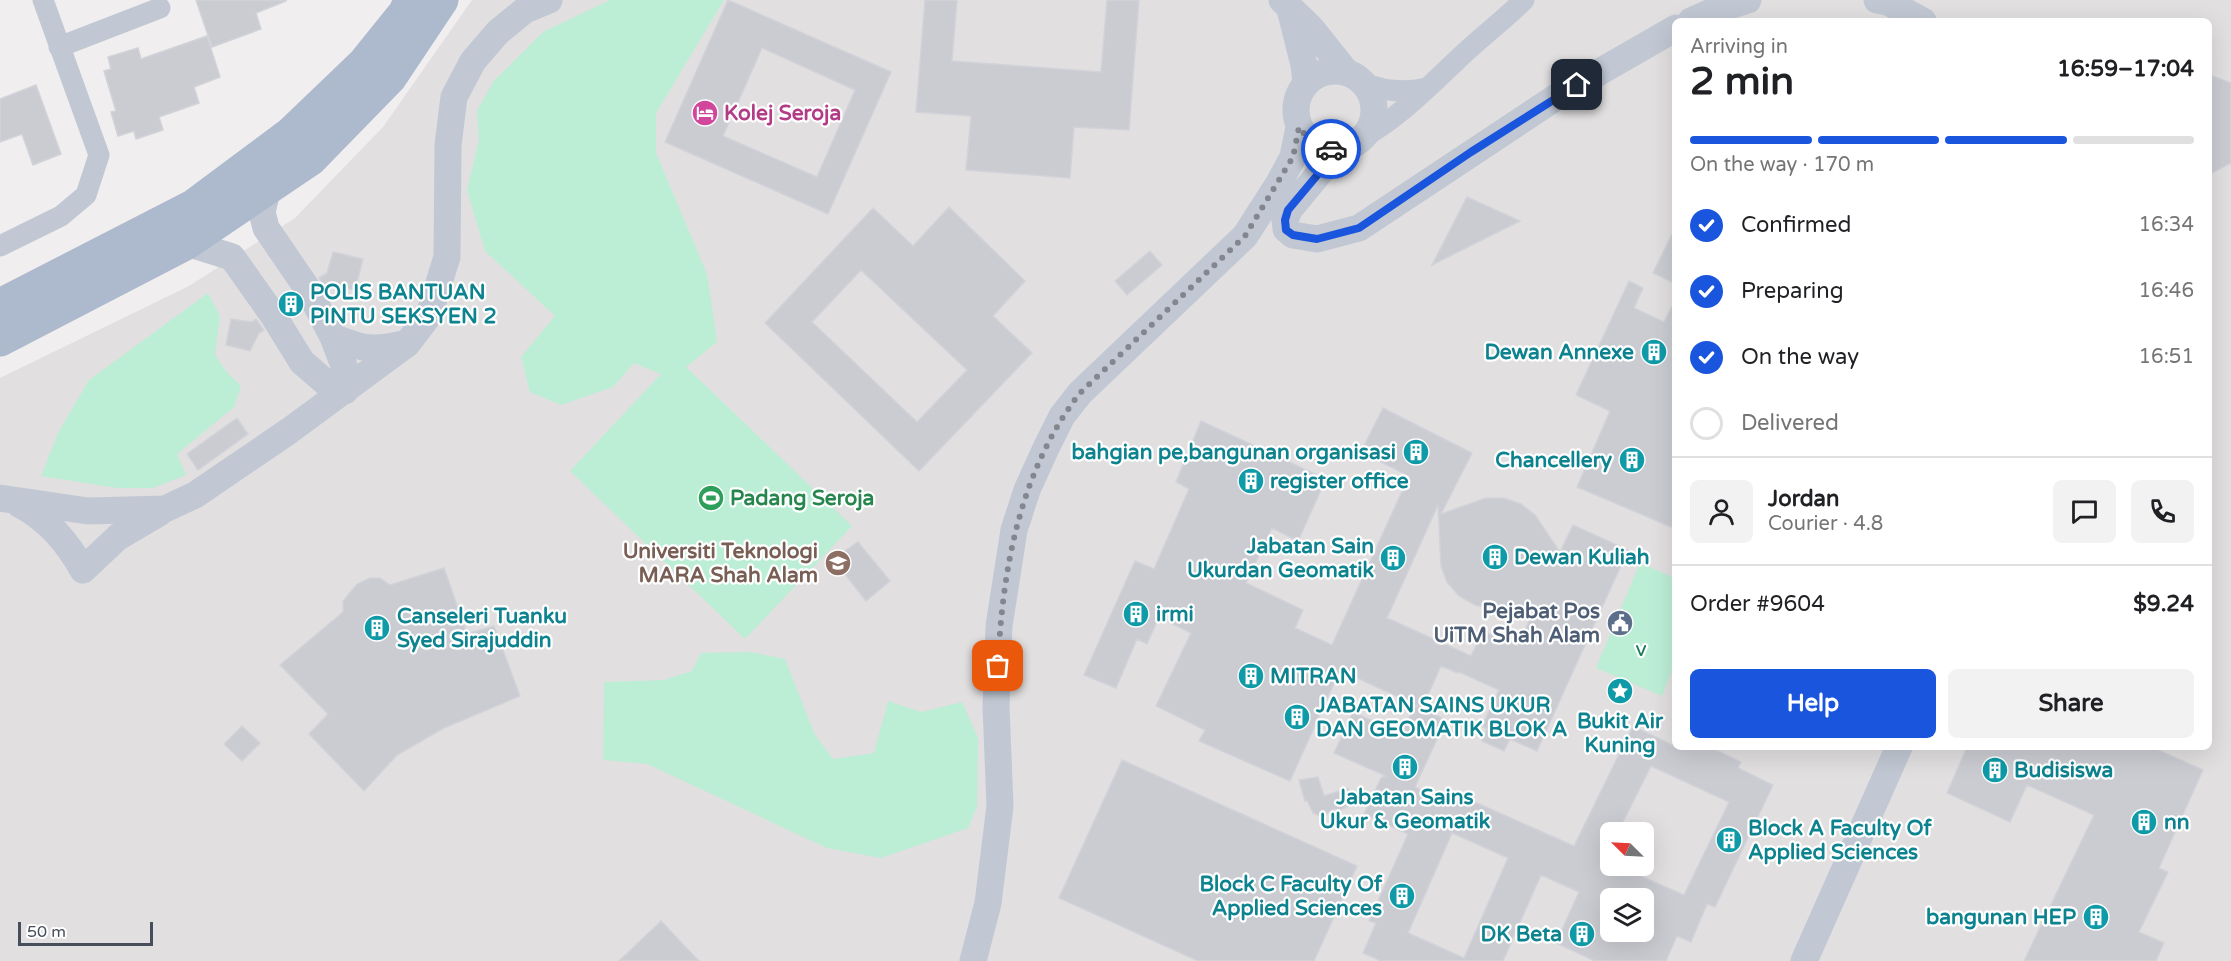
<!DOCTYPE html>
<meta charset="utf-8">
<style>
:root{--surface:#fff;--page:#f2f2f2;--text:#202124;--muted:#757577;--line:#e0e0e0;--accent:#1a55de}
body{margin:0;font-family:"Varela Round",sans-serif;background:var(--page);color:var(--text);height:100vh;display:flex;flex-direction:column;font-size:22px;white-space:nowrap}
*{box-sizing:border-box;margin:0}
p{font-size:20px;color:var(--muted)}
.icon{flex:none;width:33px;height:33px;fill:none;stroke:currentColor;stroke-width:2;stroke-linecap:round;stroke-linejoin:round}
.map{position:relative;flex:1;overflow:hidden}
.details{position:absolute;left:1672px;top:18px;width:540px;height:732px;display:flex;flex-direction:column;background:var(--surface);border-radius:9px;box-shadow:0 6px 24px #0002}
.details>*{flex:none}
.needle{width:39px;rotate:294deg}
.buttons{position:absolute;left:1600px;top:822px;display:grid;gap:12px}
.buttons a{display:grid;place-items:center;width:54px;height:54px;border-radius:9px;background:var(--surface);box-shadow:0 6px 24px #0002;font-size:30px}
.scale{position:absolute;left:18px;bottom:15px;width:135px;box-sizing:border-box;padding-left:6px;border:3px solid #464e5b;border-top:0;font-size:16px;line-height:21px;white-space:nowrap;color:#464e5b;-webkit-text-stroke:4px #fff;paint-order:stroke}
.pin{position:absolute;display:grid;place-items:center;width:51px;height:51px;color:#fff;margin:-26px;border-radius:12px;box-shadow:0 3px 9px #0006}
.courier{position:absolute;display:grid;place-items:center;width:60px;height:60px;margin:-30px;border:4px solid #1a55de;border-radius:50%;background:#fff;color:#222;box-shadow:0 2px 8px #0007}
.headline em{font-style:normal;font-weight:700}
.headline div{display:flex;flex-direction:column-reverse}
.headline{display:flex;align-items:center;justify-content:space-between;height:102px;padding:0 18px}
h1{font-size:39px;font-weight:700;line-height:45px}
.bar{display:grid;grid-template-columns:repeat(4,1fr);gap:9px 6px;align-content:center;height:72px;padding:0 18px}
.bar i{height:8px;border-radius:4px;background:var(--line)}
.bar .selected{background:var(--accent)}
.bar p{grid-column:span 4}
.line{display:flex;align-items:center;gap:15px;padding:0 18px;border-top:2px solid var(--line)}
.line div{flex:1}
.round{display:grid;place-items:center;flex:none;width:63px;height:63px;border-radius:9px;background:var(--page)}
ol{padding:0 18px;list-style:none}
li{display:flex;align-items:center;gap:18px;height:66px}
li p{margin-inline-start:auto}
li .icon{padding:6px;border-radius:50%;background:var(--accent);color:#fff;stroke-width:4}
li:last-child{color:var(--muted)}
li i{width:33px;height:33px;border:3px solid var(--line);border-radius:50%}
.primary-button{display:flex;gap:12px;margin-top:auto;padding:12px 18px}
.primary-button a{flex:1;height:69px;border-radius:9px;background:var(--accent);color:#fff;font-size:24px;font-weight:700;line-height:69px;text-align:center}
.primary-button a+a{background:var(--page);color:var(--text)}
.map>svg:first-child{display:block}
.education{fill:#e1dfe0;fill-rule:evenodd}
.green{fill:#bceed6}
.building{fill:#caccd2;stroke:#d2d3d9;stroke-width:1.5;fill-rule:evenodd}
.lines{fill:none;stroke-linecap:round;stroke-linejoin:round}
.minor{stroke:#c1c8d3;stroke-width:21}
.tertiary{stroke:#c1c8d3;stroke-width:27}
.primary{stroke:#adb9cd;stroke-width:33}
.done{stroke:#82868e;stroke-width:6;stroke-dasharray:0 10.8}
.route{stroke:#1a55de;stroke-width:8}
.labels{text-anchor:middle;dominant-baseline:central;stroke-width:4.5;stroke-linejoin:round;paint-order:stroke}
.hotel-label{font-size:21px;font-weight:bold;fill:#b23c85;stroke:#fff;text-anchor:start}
.culture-label{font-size:21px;font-weight:bold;fill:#0d838f;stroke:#fff;text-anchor:start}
.leisure-label{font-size:21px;font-weight:bold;fill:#27864d;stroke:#fff;text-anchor:start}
.education-label{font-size:21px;font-weight:bold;fill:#785e54;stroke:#fff;text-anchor:end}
.service-label{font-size:21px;font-weight:bold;fill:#4e5e75;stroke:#fff;text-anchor:end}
.park-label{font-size:21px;fill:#177c57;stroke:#fff}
</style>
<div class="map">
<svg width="2231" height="961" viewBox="0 0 2231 961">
<rect width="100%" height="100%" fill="#f0eeee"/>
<!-- education -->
<path class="education" d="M472 0H2231V961H0V378L189 286 295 218 383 127ZM1676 21H2210V747H1676ZM1611 832H1644V866H1611ZM1611 898H1644V932H1611Z"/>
<!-- green -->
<path class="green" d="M610 0H724L656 113V153L707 274 717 342 686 367 852 526 745 639 570 471 661 374 634 363 613 387 561 405 530 392 521 357 555 316 485 251 467 190 479 140 477 111 493 82 543 32Z
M208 293 220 316 215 355 226 371 241 386 234 407 177 454 186 475 153 488H117L41 476 59 431 89 380Z
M1640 563 1675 578V663L1662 696 1596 668Z
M750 652 785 659 815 735 833 759 874 753 888 701 921 712 962 702 978 738 977 807 968 828 881 858 827 848 647 764 603 760 604 682 664 680 692 671 701 653Z"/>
<!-- building -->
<path class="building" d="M196 0H286V1L256 13 261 29 212 47Z
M728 0 891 72 828 214 665 142ZM762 48 855 90 817 177 723 136Z
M925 0H957L952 61 1101 72 1107 0H1139L1129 130 1074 127 1070 178 966 170 971 116 916 112Z
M207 36 220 77 194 87 199 103 159 117 163 130 136 139 134 131 118 136 111 112 116 111 104 71 111 69 108 57 138 48 141 59Z
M2210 75 2231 83V163L2210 174Z
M36 85 61 154 33 165 22 134 0 142V99Z
M1467 197 1520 221 1432 265Z
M949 207 1025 281 993 316 1032 353 919 471 765 323 873 208 913 246ZM861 270 967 370 917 422 812 322Z
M1676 226V284L1653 273Z
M1150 251 1162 265 1127 295 1115 281Z
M333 252 363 259 355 290 334 285 326 290 319 278 327 273Z
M1629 281 1643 288 1634 308 1664 322 1676 298V529L1577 487 1610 411 1576 395Z
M293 295 300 307 290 313 283 302Z
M231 319 252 322 256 319 264 330 259 333 250 351 226 345Z
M1383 408 1472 453 1441 514 1486 498H1504L1521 504 1535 515 1560 552 1573 525 1628 550 1537 751 1510 739 1504 751 1482 741 1487 729 1482 726 1499 690 1459 672 1458 673 1441 666 1422 708 1340 670 1290 781 1199 741 1205 730 1156 706 1191 633 1159 617 1147 644 1137 639 1116 688 1084 675 1135 561 1154 569 1189 489 1176 482 1201 421 1326 479 1298 541 1272 528 1246 583 1303 610 1295 628 1332 645 1409 476 1361 452ZM1438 505 1441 566 1447 582 1459 596 1475 605 1492 609 1536 605 1518 646 1483 631 1471 656 1387 618Z
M237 418 248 434 198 470 187 454Z
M858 542 890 581 866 601 833 559Z
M444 568 467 634 494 626 520 696 444 728 397 755 364 791 309 734 328 714 280 665 343 612V601L357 584 370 578H380L390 585Z
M1415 705 1446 720 1415 787 1455 805 1459 795 1574 846 1633 726 1676 747H1710L1741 762 1738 768 1773 785 1715 907 1707 904 1691 942 1677 936 1666 961H1595L1556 943 1579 892 1541 875 1503 961H1381L1363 953 1376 923 1369 921 1408 834 1364 814 1381 778 1386 776 1334 753 1353 712 1401 734ZM1651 766 1729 802 1684 895 1618 866H1611V862L1605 859 1611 847V832H1618ZM1452 833 1508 858 1464 958 1408 933ZM1611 898H1644V941L1624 932H1611Z
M242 726 260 743 242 761 224 744Z
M1967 747H2152L2203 770 2159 868 2168 872 2139 932 2164 943 2156 961H2024L2094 815 2027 785 2010 822 1947 793Z
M1122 760 1357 866 1314 961H1198L1059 898Z
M1318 777 1324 796 1348 788 1353 804 1336 812 1335 809 1322 817 1313 813 1307 800 1305 801 1299 780Z
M661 921 699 961H619Z"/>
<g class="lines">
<!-- minor -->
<path class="minor" d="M59 47 160 8
M1364 83C1385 92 1405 93 1427 88
M1362 138C1397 119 1426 89 1455 62 1477 40 1502 22 1524 0
M0 246 61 216 86 195 99 155 43 0"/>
<!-- tertiary -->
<path class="tertiary" d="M1282 0 1311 28 1346 72
M1877 0 1888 2 1923 21
M1290 9 1304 65 1306 83
M1691 21 1711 12 1748 0
M1296 110a39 39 0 1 1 78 0a39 39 0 1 1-78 0Z
M1340 148 1289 210 1285 220 1286 229 1293 235 1317 239 1359 228 1561 94 1676 28
M187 243 232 257 273 315 302 362 331 387 345 391 346 371 333 337 309 291 266 228 262 212 267 191
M333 337C362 349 373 351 404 344
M0 498 88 511 165 509 195 495 289 431 407 344 429 315 447 257 448 145 454 97 473 61 498 32 525 10 549 0
M19 504C48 519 67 542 83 570L118 537 159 513
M973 961 988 903 1000 806 996 706 999 626 1014 530 1027 490 1046 448 1062 416 1080 393 1245 236 1279 183 1293 157 1299 127
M1804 961 1899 747"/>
<!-- primary -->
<path class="primary" d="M0 305 193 206 291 133 363 64 405 12 410 0
M0 340 187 243 311 159 390 78 442 0"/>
</g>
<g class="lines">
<!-- done -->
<path class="done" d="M998 666C1002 570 1020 470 1080 393L1245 236 1293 157 1299 127C1307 139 1316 146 1331 149"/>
<!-- route -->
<path class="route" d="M1331 149 1340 148 1288 210 1285 220 1286 230 1293 235 1317 239 1359 228 1471 152 1577 85"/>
</g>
<!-- icons -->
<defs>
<symbol id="hotel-disc" viewBox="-11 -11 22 22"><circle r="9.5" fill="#d1479c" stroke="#fff"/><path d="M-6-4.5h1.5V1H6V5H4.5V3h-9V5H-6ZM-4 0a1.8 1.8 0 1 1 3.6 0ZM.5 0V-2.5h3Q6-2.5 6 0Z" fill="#fff"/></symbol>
<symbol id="building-disc" viewBox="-11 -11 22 22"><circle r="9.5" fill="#0f9aa8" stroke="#fff"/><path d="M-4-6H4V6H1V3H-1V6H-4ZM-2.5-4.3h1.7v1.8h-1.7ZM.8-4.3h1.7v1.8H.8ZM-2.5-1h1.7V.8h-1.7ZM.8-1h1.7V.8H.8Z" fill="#fff"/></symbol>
<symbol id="stadium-disc" viewBox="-11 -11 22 22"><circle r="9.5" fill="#2e9e5b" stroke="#fff"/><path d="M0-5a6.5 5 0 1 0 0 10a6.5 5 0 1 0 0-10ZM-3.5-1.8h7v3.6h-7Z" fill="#fff"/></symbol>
<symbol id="university-disc" viewBox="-11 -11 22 22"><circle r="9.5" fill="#8d6e63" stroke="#fff"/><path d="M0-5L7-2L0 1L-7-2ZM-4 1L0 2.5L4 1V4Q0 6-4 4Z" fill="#fff"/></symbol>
<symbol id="civic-disc" viewBox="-11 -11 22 22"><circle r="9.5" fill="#5c6f8a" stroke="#fff"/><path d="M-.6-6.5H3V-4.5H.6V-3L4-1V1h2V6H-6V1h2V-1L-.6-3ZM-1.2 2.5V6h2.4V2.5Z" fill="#fff"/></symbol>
<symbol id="sight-disc" viewBox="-11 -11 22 22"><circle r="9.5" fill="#0f9aa8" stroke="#fff"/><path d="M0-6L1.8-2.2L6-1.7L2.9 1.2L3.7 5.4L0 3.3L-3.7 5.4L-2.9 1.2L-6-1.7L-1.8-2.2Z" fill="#fff"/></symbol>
</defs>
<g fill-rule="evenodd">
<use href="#hotel-disc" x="690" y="98" width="30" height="30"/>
<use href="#building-disc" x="276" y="289" width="30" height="30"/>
<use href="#building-disc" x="1639" y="337" width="30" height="30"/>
<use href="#building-disc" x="1401" y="437" width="30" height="30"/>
<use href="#building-disc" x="1617" y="445" width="30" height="30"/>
<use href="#building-disc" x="1236" y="466" width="30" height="30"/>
<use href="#stadium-disc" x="696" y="483" width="30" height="30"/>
<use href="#building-disc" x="1480" y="542" width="30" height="30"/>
<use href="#building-disc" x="1378" y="543" width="30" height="30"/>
<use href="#university-disc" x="823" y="548" width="30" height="30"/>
<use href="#building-disc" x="1121" y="599" width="30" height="30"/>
<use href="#civic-disc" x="1605" y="608" width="30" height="30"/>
<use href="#building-disc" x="362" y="613" width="30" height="30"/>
<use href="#building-disc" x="1236" y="661" width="30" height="30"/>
<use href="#sight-disc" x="1605" y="676" width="30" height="30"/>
<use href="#building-disc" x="1282" y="702" width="30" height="30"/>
<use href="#building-disc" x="1390" y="752" width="30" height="30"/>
<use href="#building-disc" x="1980" y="755" width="30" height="30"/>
<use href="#building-disc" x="2129" y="807" width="30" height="30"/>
<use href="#building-disc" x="1714" y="825" width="30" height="30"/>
<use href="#building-disc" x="1387" y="881" width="30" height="30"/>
<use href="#building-disc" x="2081" y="902" width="30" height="30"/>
<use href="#building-disc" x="1567" y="919" width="30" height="30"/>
</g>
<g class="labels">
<!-- hotel labels -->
<g class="hotel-label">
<text x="724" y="113">Kolej Seroja</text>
</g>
<!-- culture labels -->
<g class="culture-label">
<text x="310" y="292">POLIS BANTUAN<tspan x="310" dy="24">PINTU SEKSYEN 2</tspan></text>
<text x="1634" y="352" text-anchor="end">Dewan Annexe</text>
<text x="1396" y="452" text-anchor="end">bahgian pe,bangunan organisasi</text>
<text x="1612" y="460" text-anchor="end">Chancellery</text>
<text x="1270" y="481">register office</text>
<text x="1374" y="546" text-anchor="end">Jabatan Sain<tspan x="1374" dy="24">Ukurdan Geomatik</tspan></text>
<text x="1514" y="557">Dewan Kuliah</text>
<text x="1156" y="614">irmi</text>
<text x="397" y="616">Canseleri Tuanku<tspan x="397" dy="24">Syed Sirajuddin</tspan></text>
<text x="1270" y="676">MITRAN</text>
<text x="1316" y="705">JABATAN SAINS UKUR<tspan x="1316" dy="24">DAN GEOMATIK BLOK A</tspan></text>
<text x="1620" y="721" text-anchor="middle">Bukit Air<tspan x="1620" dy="24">Kuning</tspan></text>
<text x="2014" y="770">Budisiswa</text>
<text x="1405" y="797" text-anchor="middle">Jabatan Sains<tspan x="1405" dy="24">Ukur &amp; Geomatik</tspan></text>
<text x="2164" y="822">nn</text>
<text x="1748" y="828">Block A Faculty Of<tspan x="1748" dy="24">Applied Sciences</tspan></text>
<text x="1382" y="884" text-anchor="end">Block C Faculty Of<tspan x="1382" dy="24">Applied Sciences</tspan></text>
<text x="2076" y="917" text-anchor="end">bangunan HEP</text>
<text x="1562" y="934" text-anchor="end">DK Beta</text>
</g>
<!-- leisure labels -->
<g class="leisure-label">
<text x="730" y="498">Padang Seroja</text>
</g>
<!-- education labels -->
<g class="education-label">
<text x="818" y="551">Universiti Teknologi<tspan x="818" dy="24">MARA Shah Alam</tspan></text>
</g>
<!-- service labels -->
<g class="service-label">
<text x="1600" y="611">Pejabat Pos<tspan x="1600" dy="24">UiTM Shah Alam</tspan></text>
</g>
<!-- park labels -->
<g class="park-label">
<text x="1641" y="649">v</text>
</g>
</g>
</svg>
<div class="buttons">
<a><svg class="needle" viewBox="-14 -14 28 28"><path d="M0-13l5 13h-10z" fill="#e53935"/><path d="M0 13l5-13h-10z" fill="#757577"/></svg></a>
<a><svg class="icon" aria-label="layers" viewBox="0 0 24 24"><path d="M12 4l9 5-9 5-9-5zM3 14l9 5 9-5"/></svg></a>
</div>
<div class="scale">50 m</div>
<div class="pin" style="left:998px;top:666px;background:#ea580c"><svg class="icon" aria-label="bag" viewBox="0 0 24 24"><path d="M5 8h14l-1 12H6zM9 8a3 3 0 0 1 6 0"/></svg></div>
<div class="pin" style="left:1577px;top:85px;background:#1f2937"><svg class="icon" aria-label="home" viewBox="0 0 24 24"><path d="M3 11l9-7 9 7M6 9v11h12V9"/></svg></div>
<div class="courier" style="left:1331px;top:149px"><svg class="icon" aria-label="car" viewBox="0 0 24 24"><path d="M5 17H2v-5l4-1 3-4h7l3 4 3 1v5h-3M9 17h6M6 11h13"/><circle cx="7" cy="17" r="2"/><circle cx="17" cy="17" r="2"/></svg></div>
<section class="details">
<div class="headline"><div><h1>2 min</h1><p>Arriving in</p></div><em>16:59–17:04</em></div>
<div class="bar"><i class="selected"></i><i class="selected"></i><i class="selected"></i><i></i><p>On the way · 170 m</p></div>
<ol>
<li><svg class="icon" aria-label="check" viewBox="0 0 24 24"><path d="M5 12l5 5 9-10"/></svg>Confirmed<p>16:34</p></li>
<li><svg class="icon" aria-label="check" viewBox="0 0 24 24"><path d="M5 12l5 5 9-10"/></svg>Preparing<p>16:46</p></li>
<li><svg class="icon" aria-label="check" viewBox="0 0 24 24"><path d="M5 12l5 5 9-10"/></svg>On the way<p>16:51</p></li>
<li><i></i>Delivered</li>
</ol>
<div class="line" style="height:108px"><a class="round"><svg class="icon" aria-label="person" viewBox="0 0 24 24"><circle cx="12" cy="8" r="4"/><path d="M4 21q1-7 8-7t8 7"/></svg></a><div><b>Jordan</b><p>Courier · 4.8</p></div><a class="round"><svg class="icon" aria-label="chat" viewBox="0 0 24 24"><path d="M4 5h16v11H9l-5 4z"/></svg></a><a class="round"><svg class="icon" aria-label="phone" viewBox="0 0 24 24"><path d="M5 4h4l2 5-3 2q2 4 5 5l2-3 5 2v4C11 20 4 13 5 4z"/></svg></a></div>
<div class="line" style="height:78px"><div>Order #9604</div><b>$9.24</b></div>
<div class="primary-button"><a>Help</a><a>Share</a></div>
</section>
</div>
